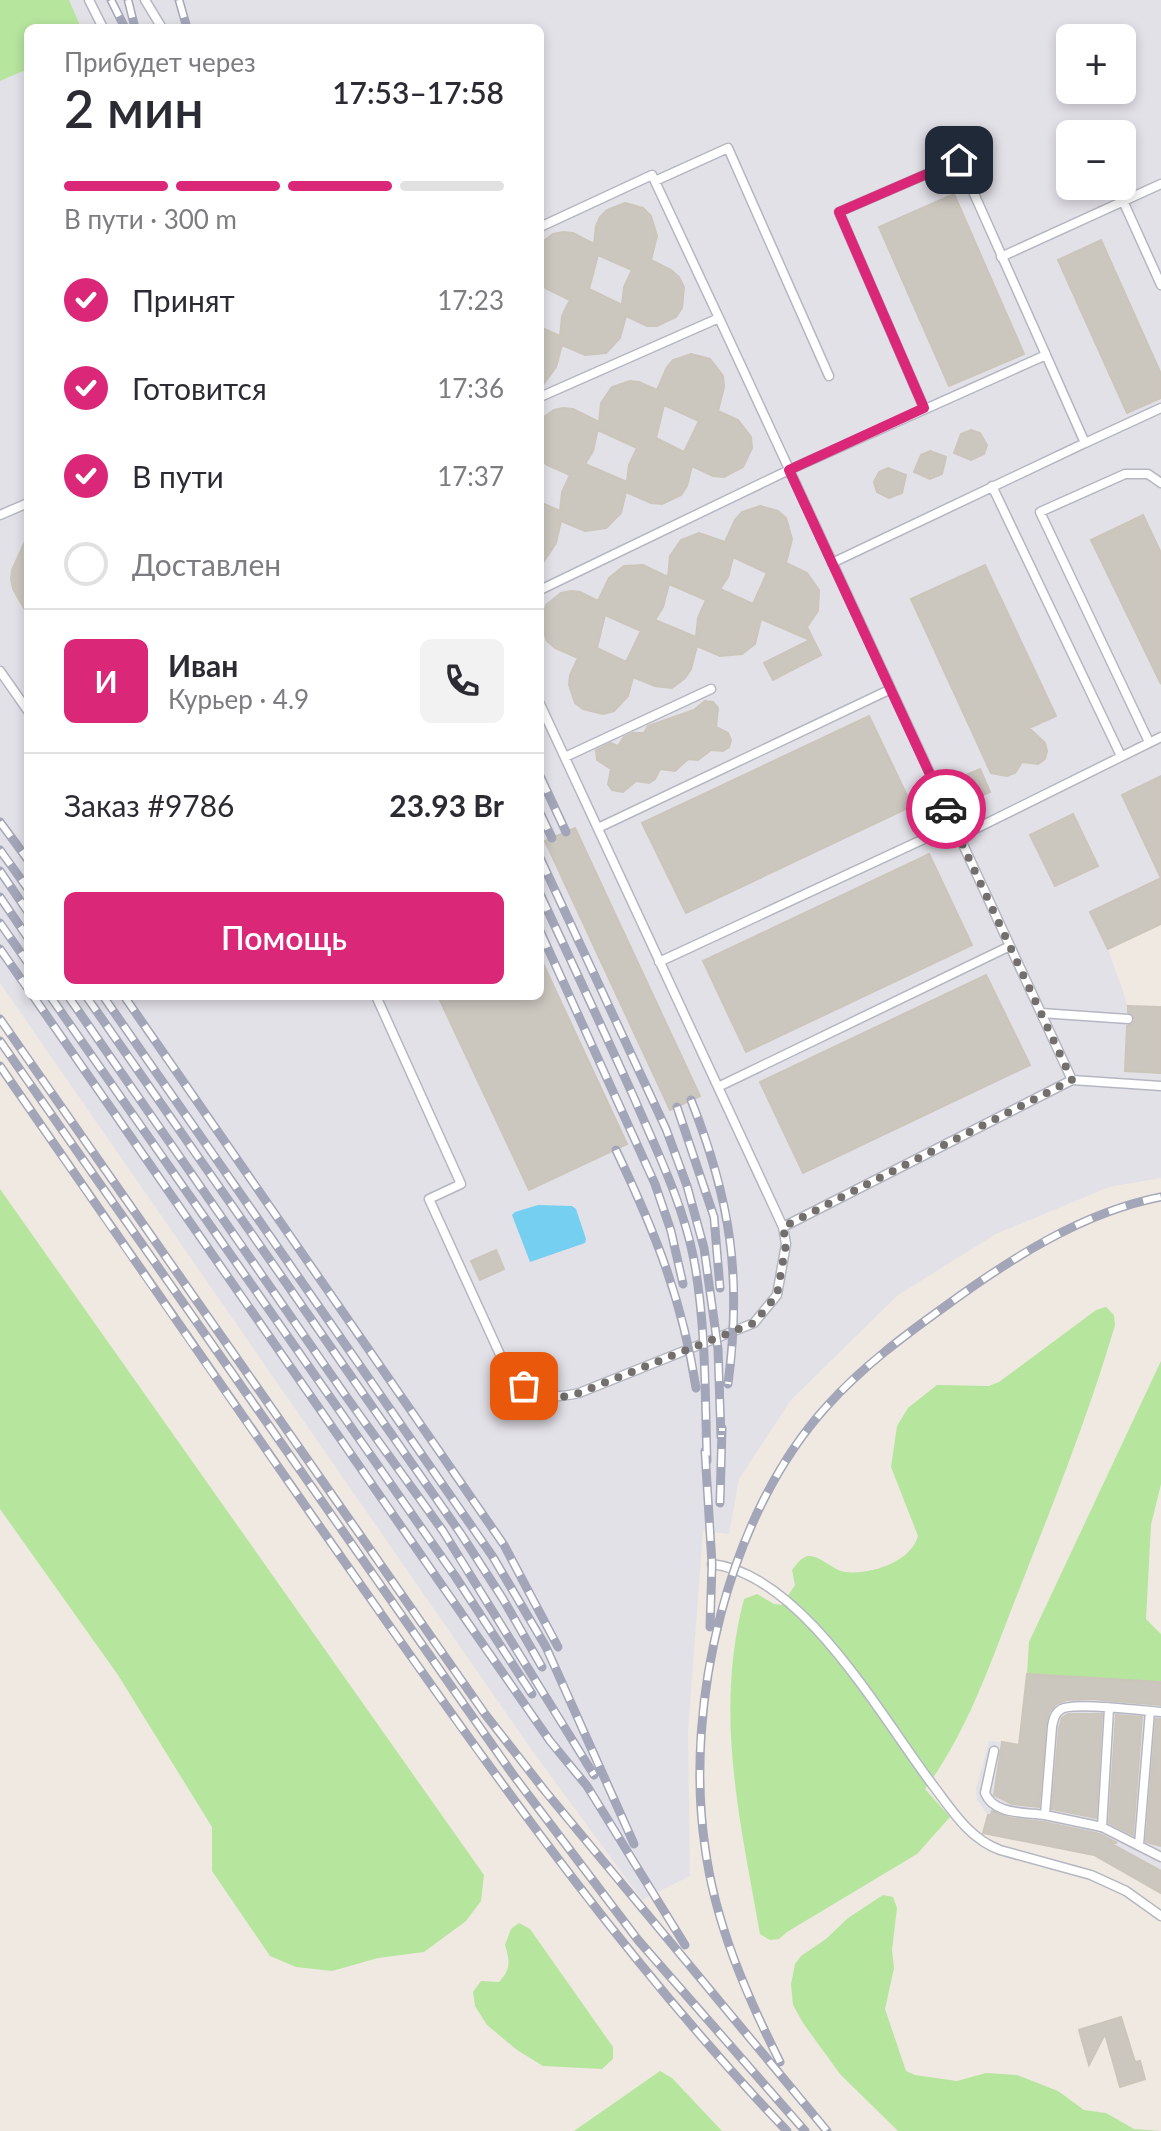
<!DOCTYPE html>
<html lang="ru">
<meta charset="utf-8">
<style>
:root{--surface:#fff;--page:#f2f2f3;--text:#2b2b33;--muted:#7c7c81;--line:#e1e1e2;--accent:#db2777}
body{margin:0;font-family:Lato,sans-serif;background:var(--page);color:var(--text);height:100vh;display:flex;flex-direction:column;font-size:30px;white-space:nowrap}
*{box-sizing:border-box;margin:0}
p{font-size:26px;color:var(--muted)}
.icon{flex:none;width:44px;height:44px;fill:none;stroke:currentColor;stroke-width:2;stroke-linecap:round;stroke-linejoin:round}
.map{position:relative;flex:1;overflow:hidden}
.sheet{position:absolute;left:24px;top:24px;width:520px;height:976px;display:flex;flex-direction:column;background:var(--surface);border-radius:12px;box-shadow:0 4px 12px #0003}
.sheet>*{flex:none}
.controls{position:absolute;left:1056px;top:24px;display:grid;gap:16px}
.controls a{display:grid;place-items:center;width:80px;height:80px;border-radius:12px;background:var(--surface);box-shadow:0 4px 12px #0003;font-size:40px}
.pin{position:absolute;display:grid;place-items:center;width:68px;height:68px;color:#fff;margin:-34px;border-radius:16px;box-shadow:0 4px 12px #0006}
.courier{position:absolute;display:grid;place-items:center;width:80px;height:80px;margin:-40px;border:6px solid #db2777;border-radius:50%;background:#fff;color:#222;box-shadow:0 2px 10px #0007}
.summary em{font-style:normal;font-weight:600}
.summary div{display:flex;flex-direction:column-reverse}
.summary{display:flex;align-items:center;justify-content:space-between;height:136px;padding:0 40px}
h1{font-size:52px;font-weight:600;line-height:60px}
.bar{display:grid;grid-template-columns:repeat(4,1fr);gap:12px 8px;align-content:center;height:96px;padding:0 40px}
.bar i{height:10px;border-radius:6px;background:var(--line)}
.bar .on{background:var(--accent)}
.bar p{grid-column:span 4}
.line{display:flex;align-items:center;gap:20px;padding:0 40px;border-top:2px solid var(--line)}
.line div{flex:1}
.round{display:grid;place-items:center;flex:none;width:84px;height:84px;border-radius:12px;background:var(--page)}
ol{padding:0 40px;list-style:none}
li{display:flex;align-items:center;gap:24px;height:88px}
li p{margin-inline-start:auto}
li .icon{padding:8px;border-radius:50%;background:var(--accent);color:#fff;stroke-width:4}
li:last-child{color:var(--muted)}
li i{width:44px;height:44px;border:4px solid var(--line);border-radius:50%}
.action{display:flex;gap:16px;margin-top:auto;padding:16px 40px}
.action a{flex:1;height:92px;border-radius:12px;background:var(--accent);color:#fff;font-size:32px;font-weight:600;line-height:92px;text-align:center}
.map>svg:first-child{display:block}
.industrial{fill:#e3e1e8;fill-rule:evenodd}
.green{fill:#b6e59e}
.water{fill:#75cff0}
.building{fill:#cbc7bf;stroke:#cbc5ba;stroke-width:2;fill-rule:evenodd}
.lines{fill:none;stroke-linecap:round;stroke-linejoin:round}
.service-casing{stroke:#b4b7c1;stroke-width:11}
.service{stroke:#fff;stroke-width:8}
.rail-casing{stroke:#a3a6b8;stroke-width:9}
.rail{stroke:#fff;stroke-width:6;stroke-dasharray:18;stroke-linecap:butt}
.done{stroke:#726f6d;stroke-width:8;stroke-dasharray:0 14.4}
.route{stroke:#db2777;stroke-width:10}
</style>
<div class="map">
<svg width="1161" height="2131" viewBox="0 0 1161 2131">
<rect width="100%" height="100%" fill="#efe9e1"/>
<!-- industrial -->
<path class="industrial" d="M0 0H1161V924L1108 949 1128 1006 1161 1007V1178L1109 1187 996 1234 898 1295 791 1400 739 1479 729 1534 703 1531 688 1732 690 1876 642 1900 531 1749 0 983ZM28 28H540V996H28ZM1070 38H1122V90H1070ZM1070 134H1122V186H1070Z
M1027 1674 1161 1682V1893L1094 1855 983 1833 988 1815 977 1800 976 1789 989 1741 1019 1744Z"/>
<!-- green -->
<path class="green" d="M0 0H69L81 28H28V69L0 81Z
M0 1189 484 1875 481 1901 466 1921 424 1952 378 1958 332 1971 296 1967 270 1956 212 1871V1827L118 1675 0 1509Z
M1106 1307 1114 1315 1115 1325C1088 1417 1054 1501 1019 1590 992 1658 969 1730 925 1789L950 1817 917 1854 787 1932 779 1939 770 1940 760 1934C740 1820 714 1714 744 1599L757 1594 774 1604 782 1605 795 1585 792 1570C797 1564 802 1555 811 1556 823 1558 833 1570 845 1572 871 1575 911 1562 918 1536L891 1467 897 1426 908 1408 937 1385 989 1386 999 1382 1096 1310Z
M1161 1361V1484L1151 1525 1146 1619 1161 1634V1682L1027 1674 1029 1642Z
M883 1895 893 1897 897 1908 892 1950 894 1968 885 2009 906 2071 915 2075 957 2081 986 2073 1017 2075 1058 2091 1084 2110 1106 2113 1134 2129 1161 2131H898L840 2074 803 2023 793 2005 791 1984 795 1964 801 1956 826 1939 848 1918Z
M519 1923 530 1929 613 2047V2059L602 2069 543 2066 517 2050 487 2025 475 2006 473 1992 481 1981 499 1982C511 1969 510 1961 505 1945L511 1929Z
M660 2071 672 2078 722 2131H574Z"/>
<!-- water -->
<path class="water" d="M538 1205 572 1206 576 1209 586 1239 585 1243 530 1262 512 1215 515 1212Z"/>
<!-- building -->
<path class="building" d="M954 194 1024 354 949 386 879 227Z
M625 203 643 208 651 216 657 236 651 260 671 270 679 277 684 287 682 308 676 317 657 326H647L626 316 620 338 606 353 585 355 562 345 556 367 540 389V327L560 336 562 316 570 300 547 289 540 283V244L553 234 563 232 573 233 594 244 596 226 600 217 607 210ZM598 255 632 270 624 287 622 305 589 289Z
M1101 240 1161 374V398L1127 413 1058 260Z
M691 354 710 359 723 376 724 387 718 411 738 420 751 437 752 448 743 467 724 477 713 476 692 466 687 486 681 495 662 504 651 503 626 492 621 513 606 528 585 531 561 521 556 543 540 567V502L560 511 562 492 570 475 547 465 540 458V420L554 410 563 408 573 409 599 422 601 403 612 387 630 381 639 382 657 390 667 367 673 360ZM664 405 699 421 684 452 656 438ZM598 428V430L637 448 629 465 627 482 585 464 593 451Z
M971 430 980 433 987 445 984 454 971 460 954 453 961 434Z
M930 451 946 457 942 474 930 479 914 472 921 455Z
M888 468 906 475 902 493 889 498 877 492 874 482 879 472Z
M760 506 778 511 786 518 792 539 786 563 807 573 819 590 818 611 807 627 821 655 773 680 764 663 810 640 761 619 755 644 742 654 720 656 697 646 691 669 685 678 672 688 655 686 633 677 628 696 614 711 603 714 583 709 575 703 569 685 570 675 578 658 555 648 547 641 541 623 546 605 561 593 571 591 580 592 598 601 609 578 624 566 643 565 668 577 670 556 681 540 699 533 725 542 735 520 742 512ZM733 557 767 573 753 604 720 589 728 577ZM669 584 706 600 698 618 696 637 655 620 663 607ZM605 615 641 631 626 662 597 648Z
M1143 515 1161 553V684L1091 540Z
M28 535V615L13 589 11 579 12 570Z
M985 565 1056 716 1029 728 1045 743 1047 751 1045 759 1038 764 1022 762 1015 773 1007 776 991 773 911 599Z
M705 701 713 702 718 708 716 727 728 733 731 740 729 747 723 751 711 750 698 760 688 759 675 771 660 769 655 779 649 783 636 781 623 792 612 790 608 784 611 769 597 760 596 750 611 743 618 746 624 737 633 733H644L648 726 694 710Z
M869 716 912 806 686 913 642 823Z
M980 769 990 792 967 802 957 779Z
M1161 776V878L1122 795Z
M1073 814 1098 866 1055 886 1030 835Z
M575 828 700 1096 670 1110 545 841Z
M929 854 972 945 746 1052 703 961Z
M1161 878V924L1108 949 1090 912Z
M540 957 627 1144 529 1190 438 996H540Z
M986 975 1030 1065 803 1173 760 1082Z
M1128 1006 1161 1007V1073L1125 1071 1127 1026 1133 1024 1135 1019 1128 1012Z
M496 1250 504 1269 480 1280 471 1261Z
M1027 1674 1161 1682V1705L1092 1699 1066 1700 1056 1704 1049 1712 1046 1723 1039 1807 1012 1804 994 1795 1002 1742 1019 1745Z
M1068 1714H1102L1096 1818 1052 1809 1059 1728 1062 1718Z
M1116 1715 1142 1717 1133 1835 1109 1823Z
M1156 1719H1161V1846L1146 1842Z
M992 1811 1010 1818 1044 1822 1100 1834 1117 1843 1108 1842 1161 1871V1893L1094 1855 983 1833 988 1815H991Z
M1121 2017 1135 2062 1140 2061 1145 2079 1120 2087 1105 2034 1089 2065 1079 2030Z"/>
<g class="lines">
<defs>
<path id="service" d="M89 0 103 28
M145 0 162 28
M655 181 728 148 829 376
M1123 201 1161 285
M540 227 652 175 719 318 540 397
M1001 257 1161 184
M1085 443 1161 408
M992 486 1121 756
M0 515 28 503
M832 563 1085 443 1046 355
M540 590 789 470 1046 355 959 160 839 212 924 408
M0 671 28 711
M540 704 783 1227 1072 1080 954 825
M1149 742 1040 512 1125 474H1148L1161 483
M565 757 711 689
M598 828 891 689
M959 837 1161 737
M659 962 954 825 719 318
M376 996 461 1184 429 1199 508 1372C535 1396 543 1401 579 1393L754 1323 777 1295 786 1244 783 1227
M1041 1013 1128 1019
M1072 1080 1161 1086
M718 1087 1010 946
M712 1564C804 1575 882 1719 935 1788 953 1812 970 1839 1000 1850L1091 1875 1126 1891 1161 1916
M1161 1712C1143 1711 1070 1701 1060 1710 1054 1714 1053 1721 1052 1727L1045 1815 1102 1827 1161 1857
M994 1751 985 1793C994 1815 1025 1812 1045 1815
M1102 1827 1109 1709
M1139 1845 1150 1711"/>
</defs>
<!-- service casing -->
<use href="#service" class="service-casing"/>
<!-- service -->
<use href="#service" class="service"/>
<defs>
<path id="rail" d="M111 0 125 28
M128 0 135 28
M179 0 187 28
M540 776 566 832
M540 813 552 838
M0 822 28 860
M0 850 28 889
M540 858 666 1129 687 1186 704 1248 718 1349 721 1437
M0 871 28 912
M540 894C572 963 604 1031 635 1100 657 1151 683 1204 694 1260 706 1326 705 1394 707 1461
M0 897 28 938
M0 923 28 963
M540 931 655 1184 671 1231 683 1284
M0 949 28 989
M33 996 550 1741 587 1786 685 1945
M50 996 455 1576 532 1694
M68 996 348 1399 443 1531 594 1775
M86 996 461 1534 503 1599 542 1667
M103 996 493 1557 546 1647 634 1844
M124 996 504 1545 558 1647
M0 1019 485 1714 545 1791 827 2131
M0 1041 514 1776 638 1940 805 2131
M0 1066C128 1251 255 1435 384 1618 509 1796 636 1973 787 2131
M691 1100C731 1201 742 1277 728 1384
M677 1107 714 1217 720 1288
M616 1150C654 1230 682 1298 696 1388
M705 1451 712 1564 710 1627
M720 1503 722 1428
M780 2062C746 1994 715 1923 705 1847 684 1703 728 1515 827 1406 862 1367 905 1335 947 1305 1010 1259 1083 1212 1161 1197"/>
</defs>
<!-- rail casing -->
<use href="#rail" class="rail-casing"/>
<!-- rail -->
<use href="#rail" class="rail"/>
</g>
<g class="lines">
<!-- done -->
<path class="done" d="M524 1386 554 1399 579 1393 754 1323 777 1295 786 1244 783 1227 1072 1080 946 809"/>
<!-- route -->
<path class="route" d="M946 809 789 470 924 408 839 212 959 160"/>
</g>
</svg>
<div class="controls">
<a>+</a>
<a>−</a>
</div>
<div class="pin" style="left:524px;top:1386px;background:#ea580c"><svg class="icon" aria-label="bag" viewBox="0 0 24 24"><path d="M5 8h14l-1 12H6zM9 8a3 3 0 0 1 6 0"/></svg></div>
<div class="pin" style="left:959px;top:160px;background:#1f2937"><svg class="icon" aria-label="home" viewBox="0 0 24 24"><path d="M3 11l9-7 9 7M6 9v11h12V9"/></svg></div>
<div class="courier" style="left:946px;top:809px"><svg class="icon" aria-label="car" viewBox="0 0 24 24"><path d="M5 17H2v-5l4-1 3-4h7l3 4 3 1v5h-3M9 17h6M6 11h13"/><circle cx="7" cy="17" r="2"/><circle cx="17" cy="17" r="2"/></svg></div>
<section class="sheet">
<div class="summary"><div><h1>2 мин</h1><p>Прибудет через</p></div><em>17:53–17:58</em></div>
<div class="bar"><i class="on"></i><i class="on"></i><i class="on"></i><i></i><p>В пути · 300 m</p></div>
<ol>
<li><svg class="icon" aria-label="check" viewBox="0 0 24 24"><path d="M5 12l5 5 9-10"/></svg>Принят<p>17:23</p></li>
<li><svg class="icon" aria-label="check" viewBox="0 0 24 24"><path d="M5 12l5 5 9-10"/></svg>Готовится<p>17:36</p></li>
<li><svg class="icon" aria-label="check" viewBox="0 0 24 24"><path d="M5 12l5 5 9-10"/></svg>В пути<p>17:37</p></li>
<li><i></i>Доставлен</li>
</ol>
<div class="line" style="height:144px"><b class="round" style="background:var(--accent);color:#fff">И</b><div><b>Иван</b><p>Курьер · 4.9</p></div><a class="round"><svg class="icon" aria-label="phone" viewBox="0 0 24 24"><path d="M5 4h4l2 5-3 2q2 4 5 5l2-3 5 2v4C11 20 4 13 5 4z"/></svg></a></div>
<div class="line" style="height:104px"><div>Заказ #9786</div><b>23.93 Br</b></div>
<div class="action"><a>Помощь</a></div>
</section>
</div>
